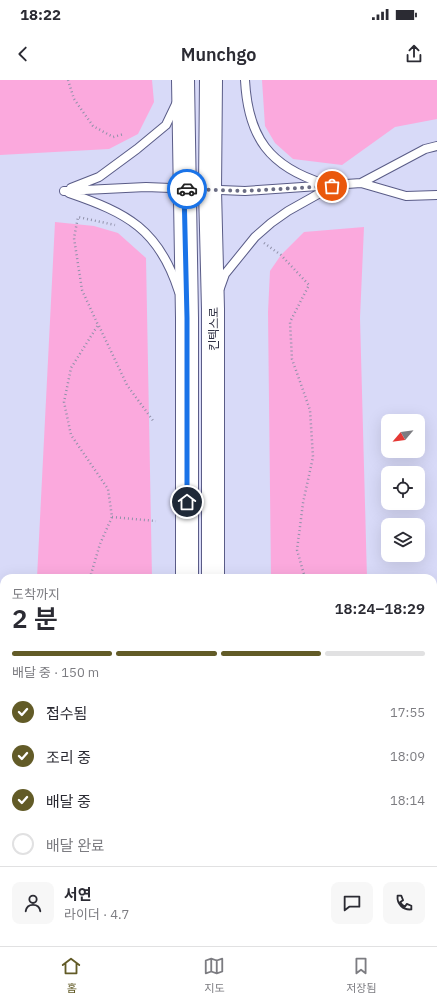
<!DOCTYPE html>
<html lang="ko">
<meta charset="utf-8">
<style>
:root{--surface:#fff;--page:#f7f7f7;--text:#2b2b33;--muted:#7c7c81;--line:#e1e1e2;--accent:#625b27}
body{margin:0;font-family:"IBM Plex Sans","Noto Sans KR",sans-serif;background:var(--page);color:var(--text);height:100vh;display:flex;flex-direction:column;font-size:15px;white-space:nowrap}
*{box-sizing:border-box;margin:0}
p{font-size:13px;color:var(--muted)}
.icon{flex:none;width:22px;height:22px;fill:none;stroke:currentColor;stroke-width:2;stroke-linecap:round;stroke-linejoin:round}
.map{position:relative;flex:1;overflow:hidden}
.panel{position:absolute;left:0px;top:494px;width:437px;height:372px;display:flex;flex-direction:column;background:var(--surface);border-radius:12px 12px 0 0;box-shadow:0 4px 16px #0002}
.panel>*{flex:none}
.needle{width:26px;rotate:241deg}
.tools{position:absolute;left:381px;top:334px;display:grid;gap:8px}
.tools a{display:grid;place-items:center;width:44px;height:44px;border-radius:8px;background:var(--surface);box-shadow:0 4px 16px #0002;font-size:20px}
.pin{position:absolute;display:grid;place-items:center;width:34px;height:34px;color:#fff;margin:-17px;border:2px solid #fff;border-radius:50%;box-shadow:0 1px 4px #0007}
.courier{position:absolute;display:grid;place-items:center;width:40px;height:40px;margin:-20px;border:3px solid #1a73e8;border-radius:50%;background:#fff;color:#222;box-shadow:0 1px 5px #0007}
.summary em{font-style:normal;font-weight:600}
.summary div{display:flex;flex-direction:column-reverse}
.summary{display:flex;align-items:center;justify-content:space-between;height:68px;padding:0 12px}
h1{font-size:26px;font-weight:600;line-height:30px}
.bar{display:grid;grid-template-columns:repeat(4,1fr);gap:6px 4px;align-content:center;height:48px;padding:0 12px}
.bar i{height:5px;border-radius:3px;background:var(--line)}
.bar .selected{background:var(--accent)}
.bar p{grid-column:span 4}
.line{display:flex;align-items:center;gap:10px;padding:0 12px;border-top:1px solid var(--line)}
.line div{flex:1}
.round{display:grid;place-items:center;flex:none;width:42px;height:42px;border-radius:8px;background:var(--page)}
ol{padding:0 12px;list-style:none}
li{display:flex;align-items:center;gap:12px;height:44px}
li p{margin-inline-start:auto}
li .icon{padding:4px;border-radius:50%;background:var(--accent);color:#fff;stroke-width:4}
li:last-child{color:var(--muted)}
li i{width:22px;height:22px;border:2px solid var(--line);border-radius:50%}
.status{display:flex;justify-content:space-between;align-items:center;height:28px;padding:0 20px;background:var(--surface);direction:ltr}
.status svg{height:11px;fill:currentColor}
header{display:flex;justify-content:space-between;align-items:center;height:52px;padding:0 12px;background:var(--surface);font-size:18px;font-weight:600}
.tab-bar{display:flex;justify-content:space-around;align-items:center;height:56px;border-top:1px solid var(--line);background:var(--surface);font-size:11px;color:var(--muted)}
.tab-bar a{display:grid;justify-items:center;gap:2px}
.tab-bar .selected{color:var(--accent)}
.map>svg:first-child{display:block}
.green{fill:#fba9dd}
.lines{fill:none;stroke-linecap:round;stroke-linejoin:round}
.service-casing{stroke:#5a5c87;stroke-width:10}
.secondary-casing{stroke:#5a5c87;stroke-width:24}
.primary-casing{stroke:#a8614c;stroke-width:24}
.path{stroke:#9091aa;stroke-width:2.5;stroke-dasharray:1 3;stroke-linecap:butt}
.service{stroke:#fff;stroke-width:8}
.secondary{stroke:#fff;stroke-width:22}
.primary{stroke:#f1af96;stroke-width:22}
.done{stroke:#6b6d84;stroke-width:4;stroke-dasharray:0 7.2}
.route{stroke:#1a73e8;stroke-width:5}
.labels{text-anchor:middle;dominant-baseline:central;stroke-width:3;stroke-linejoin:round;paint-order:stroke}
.street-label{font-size:12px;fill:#313245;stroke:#fefefe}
</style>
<div class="status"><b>18:22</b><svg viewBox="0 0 49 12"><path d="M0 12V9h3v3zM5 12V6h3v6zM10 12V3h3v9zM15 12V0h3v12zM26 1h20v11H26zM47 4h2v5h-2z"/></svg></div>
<header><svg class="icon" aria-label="back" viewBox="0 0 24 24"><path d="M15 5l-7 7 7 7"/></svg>Munchgo<svg class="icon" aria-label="share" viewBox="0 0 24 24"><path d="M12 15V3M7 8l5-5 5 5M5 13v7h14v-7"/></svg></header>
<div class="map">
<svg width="437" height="866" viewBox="0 0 437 866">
<rect width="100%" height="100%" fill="#d8daf8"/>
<!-- green -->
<path class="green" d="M0 0H152L154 22 138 54 109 69 0 75Z
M262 0H437V39L395 47 342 85 293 79 275 63 265 46Z
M55 142 94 146 118 153 146 178 152 498H37Z
M364 147 360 238 367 498H271L268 232 270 191 281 175 304 152Z
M433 589 437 592V725L433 721Z"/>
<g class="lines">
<defs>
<path id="service" d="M245 0C248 57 269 87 325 104
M361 103 406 116 437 115
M71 108 99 97 137 69 166 45 177 22
M64 111 146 107 245 111 361 103 425 69 437 66
M69 113C127 133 159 149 179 212
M220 208 225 194 255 157 271 143 288 131 329 108
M0 765H4
M33 866V862
M365 866V862"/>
<path id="secondary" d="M183 0 187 238V498
M211 0 210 110 213 229V498"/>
<path id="primary" d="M0 605H4
M0 638H4
M433 754 437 757
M433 793 437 797"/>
</defs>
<!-- service casing -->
<use href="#service" class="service-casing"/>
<!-- secondary casing -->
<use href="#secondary" class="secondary-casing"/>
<!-- primary casing -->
<use href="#primary" class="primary-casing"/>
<!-- path -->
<path class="path" d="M68 0 74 19 93 46 113 57 124 54
M264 163 281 175 309 205 290 242 292 279 310 330 313 377 303 423 297 470 305 498
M99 246 127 305 154 342
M112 437 156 441
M93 498 91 494 100 464 112 437 108 409 71 355 64 322 71 288 98 245 82 210 74 158 78 137 115 145
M433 622 437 624"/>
<!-- service -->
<use href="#service" class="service"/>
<!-- secondary -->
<use href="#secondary" class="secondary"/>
<!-- primary -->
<use href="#primary" class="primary"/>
</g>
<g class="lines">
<!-- done -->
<path class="done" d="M187 109 245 111 332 106"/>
<!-- route -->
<path class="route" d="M187 109H184L187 238V422"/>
</g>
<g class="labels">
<!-- street labels -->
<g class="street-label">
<text transform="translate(213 249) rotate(-90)">킨텍스로</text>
</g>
</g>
</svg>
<div class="tools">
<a><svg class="needle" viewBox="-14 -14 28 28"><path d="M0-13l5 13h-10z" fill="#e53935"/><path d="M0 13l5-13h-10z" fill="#7c7c81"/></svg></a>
<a><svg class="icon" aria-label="locate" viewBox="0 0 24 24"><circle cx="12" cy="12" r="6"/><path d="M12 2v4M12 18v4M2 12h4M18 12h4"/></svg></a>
<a><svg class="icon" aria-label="layers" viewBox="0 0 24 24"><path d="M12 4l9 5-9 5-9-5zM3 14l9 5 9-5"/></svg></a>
</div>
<div class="pin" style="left:332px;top:106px;background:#ea580c"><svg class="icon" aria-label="bag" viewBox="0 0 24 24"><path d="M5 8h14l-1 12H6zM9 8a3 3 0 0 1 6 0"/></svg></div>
<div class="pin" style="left:187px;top:422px;background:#1f2937"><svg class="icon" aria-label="home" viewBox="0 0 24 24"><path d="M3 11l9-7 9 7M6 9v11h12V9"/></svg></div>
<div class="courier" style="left:187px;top:109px"><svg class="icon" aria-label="car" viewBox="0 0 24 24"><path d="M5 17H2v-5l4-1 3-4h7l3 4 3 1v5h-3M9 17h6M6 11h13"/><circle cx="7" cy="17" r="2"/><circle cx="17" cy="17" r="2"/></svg></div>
<section class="panel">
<div class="summary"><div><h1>2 분</h1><p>도착까지</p></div><em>18:24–18:29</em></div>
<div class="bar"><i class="selected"></i><i class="selected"></i><i class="selected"></i><i></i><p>배달 중 · 150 m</p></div>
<ol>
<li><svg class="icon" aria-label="check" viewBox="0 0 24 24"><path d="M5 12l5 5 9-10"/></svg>접수됨<p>17:55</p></li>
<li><svg class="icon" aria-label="check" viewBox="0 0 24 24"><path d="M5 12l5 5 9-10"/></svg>조리 중<p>18:09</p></li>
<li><svg class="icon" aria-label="check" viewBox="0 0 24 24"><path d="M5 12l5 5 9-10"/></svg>배달 중<p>18:14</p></li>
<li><i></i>배달 완료</li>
</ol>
<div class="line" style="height:72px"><a class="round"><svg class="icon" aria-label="person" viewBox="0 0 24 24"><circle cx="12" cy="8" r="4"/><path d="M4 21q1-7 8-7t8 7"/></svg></a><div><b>서연</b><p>라이더 · 4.7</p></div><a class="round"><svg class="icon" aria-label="chat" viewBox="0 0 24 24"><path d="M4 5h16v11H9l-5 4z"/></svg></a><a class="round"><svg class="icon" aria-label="phone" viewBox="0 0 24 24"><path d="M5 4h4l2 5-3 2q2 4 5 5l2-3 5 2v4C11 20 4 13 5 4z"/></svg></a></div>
</section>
</div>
<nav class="tab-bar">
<a class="selected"><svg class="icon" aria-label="home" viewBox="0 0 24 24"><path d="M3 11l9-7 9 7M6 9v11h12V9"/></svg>홈</a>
<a><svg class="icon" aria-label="map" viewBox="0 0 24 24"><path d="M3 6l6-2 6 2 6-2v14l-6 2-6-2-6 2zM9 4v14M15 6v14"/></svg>지도</a>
<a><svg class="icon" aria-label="saved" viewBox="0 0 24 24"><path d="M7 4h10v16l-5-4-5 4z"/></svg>저장됨</a>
</nav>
